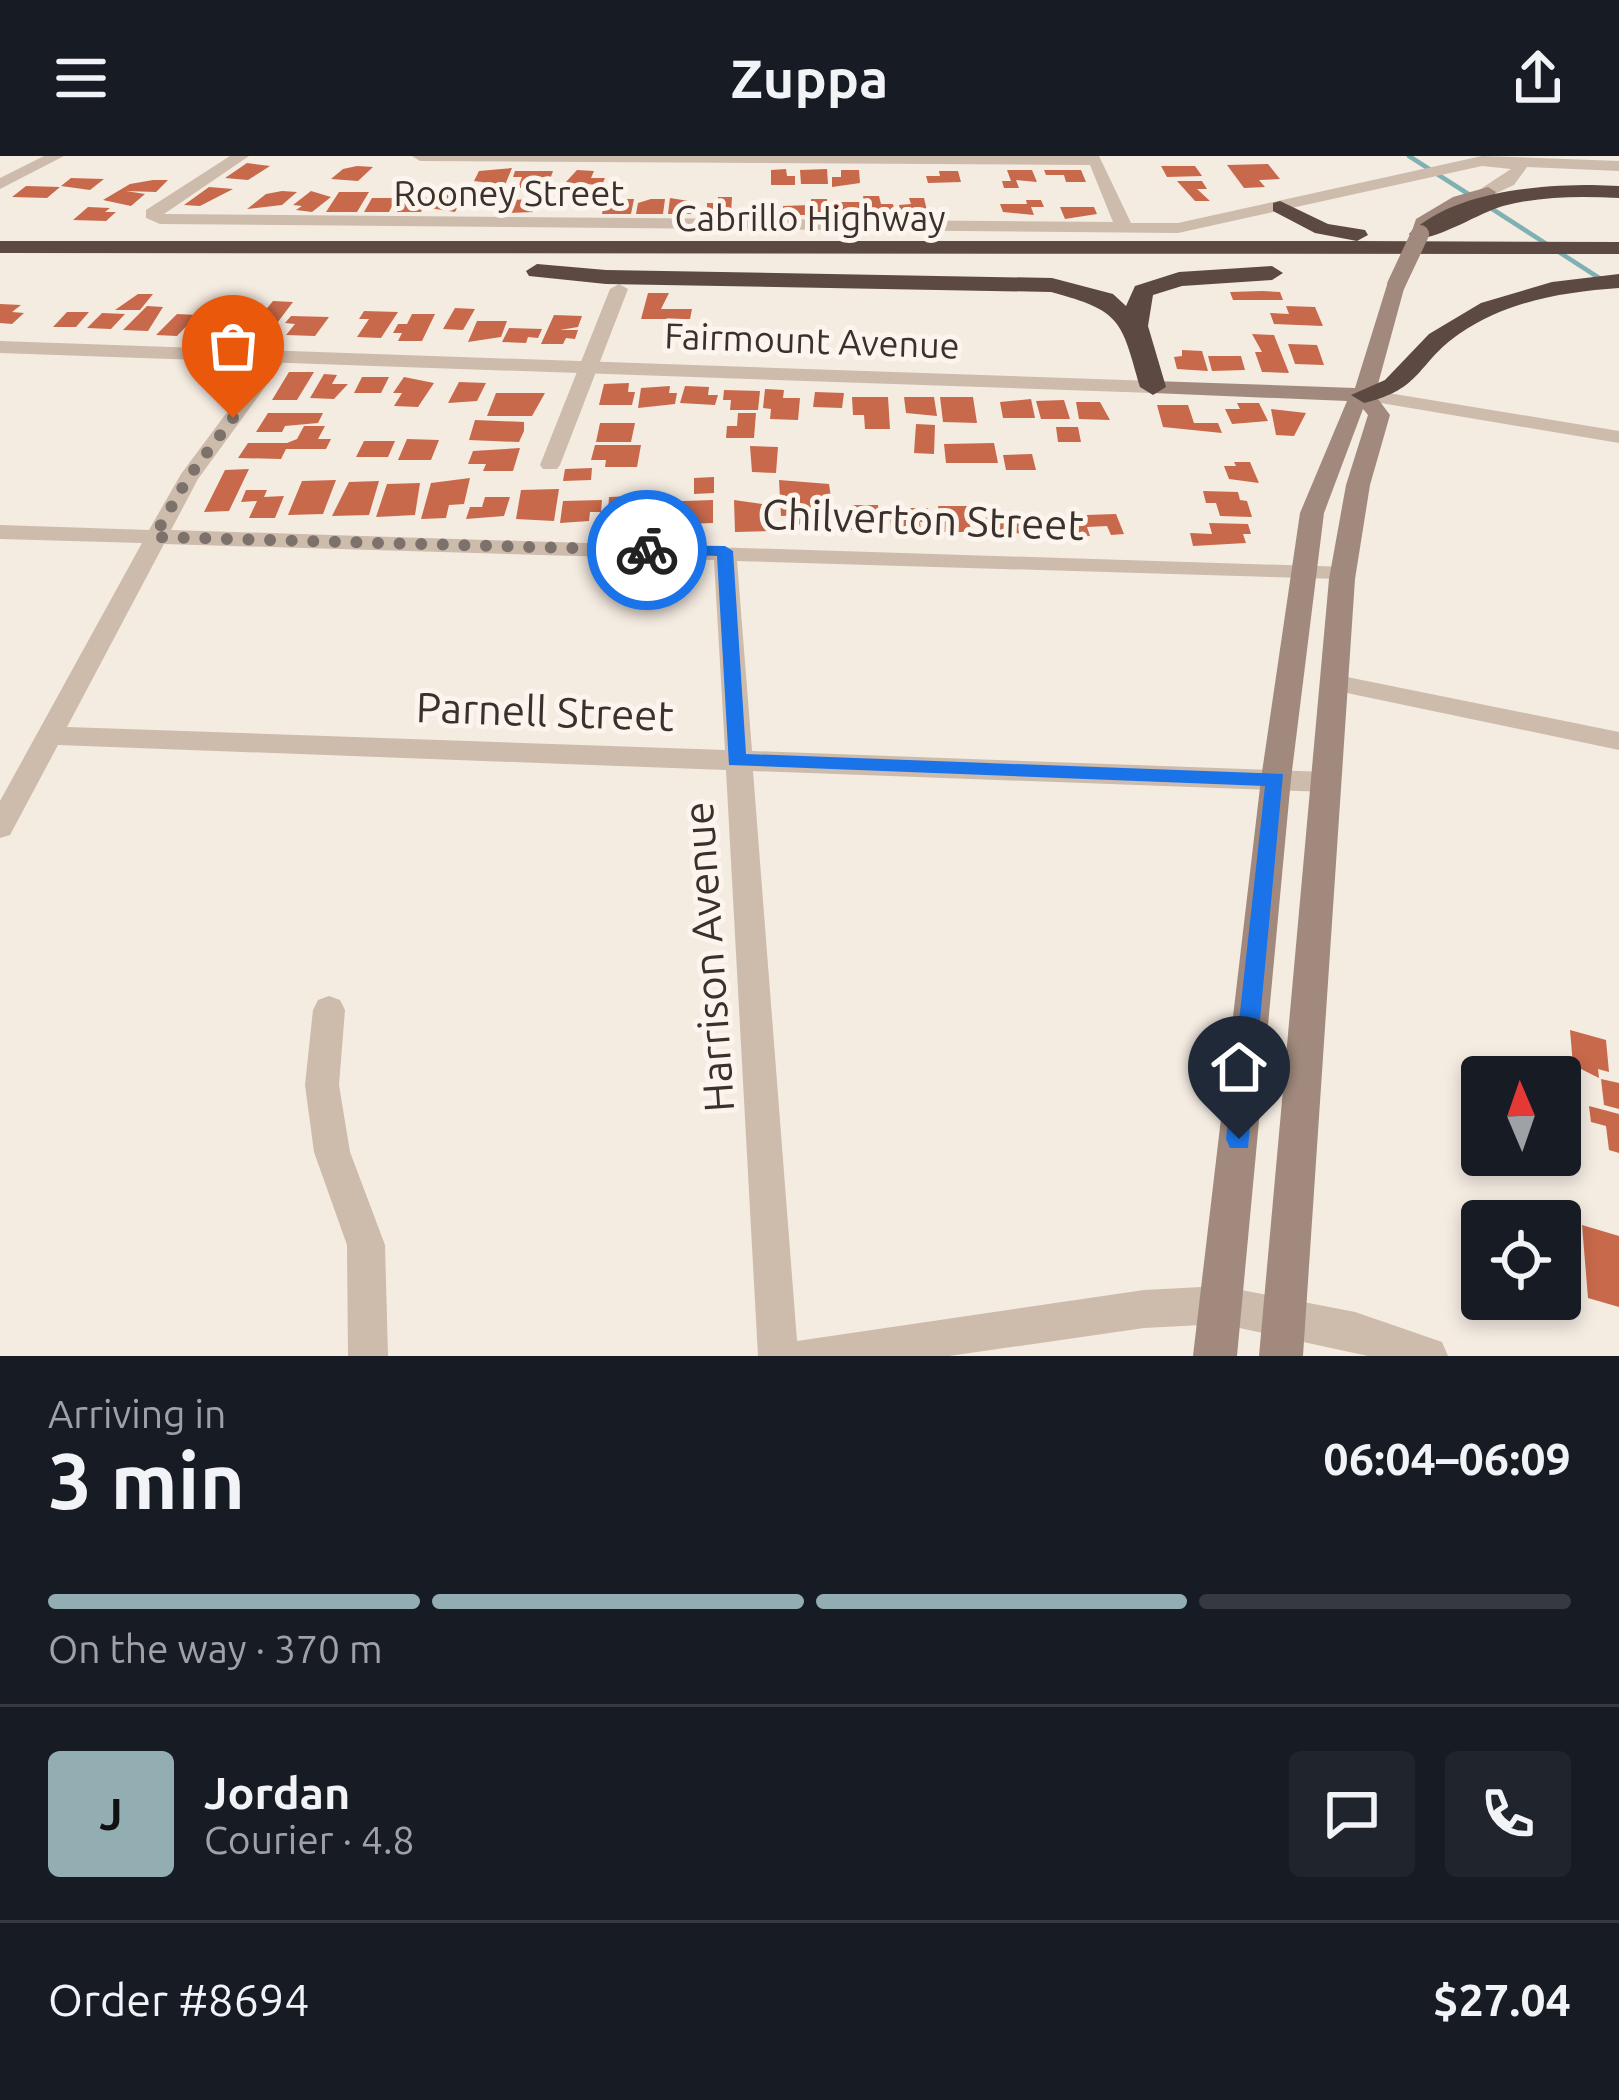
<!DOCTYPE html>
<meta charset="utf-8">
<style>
:root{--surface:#171b24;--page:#20242c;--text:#f1f3f6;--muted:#9ea1a6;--line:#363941;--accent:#92aeb2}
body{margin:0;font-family:Ubuntu,sans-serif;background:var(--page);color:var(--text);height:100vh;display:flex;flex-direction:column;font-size:45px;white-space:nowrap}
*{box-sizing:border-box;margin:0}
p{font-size:39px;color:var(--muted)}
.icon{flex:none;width:66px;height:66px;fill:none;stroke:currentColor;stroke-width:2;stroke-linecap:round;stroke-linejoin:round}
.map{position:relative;height:1200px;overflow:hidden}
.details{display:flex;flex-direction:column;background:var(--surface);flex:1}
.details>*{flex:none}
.needle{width:78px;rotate:358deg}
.tools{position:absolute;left:1461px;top:900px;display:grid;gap:24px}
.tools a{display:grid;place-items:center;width:120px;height:120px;border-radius:12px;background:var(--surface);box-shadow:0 6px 18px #0003;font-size:60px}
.pin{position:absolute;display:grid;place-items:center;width:102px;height:102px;color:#fff;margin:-123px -51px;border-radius:50% 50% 50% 0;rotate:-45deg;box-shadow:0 0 12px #0007}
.pin .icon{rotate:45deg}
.courier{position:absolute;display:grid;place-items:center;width:120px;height:120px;margin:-60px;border:9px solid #1a73e8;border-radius:50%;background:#fff;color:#222;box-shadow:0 3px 15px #0007}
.headline em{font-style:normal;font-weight:600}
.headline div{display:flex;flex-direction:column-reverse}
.headline{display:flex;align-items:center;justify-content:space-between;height:204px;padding:0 48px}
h1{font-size:78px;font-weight:600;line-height:90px}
.bar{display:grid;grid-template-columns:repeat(4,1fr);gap:18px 12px;align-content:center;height:144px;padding:0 48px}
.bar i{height:15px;border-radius:9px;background:var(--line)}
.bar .selected{background:var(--accent)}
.bar p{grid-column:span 4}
.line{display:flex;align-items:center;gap:30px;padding:0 48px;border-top:3px solid var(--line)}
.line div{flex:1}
.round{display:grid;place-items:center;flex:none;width:126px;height:126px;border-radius:12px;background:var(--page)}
header{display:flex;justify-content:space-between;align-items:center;height:156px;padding:0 48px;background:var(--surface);font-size:54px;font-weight:600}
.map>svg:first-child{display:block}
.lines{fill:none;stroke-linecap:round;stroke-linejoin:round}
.stream{stroke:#7fb0b2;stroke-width:4.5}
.building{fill:#c8694b}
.minor{fill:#cdbbac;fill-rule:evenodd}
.tertiary{fill:#cdbbac;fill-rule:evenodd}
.secondary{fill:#a18a7d;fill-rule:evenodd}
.motorway{fill:#5c4a42;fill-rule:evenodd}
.secondary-bridge{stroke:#a18a7d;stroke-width:18}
.route{fill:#1a73e8}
.done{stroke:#7c716b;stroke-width:12;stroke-dasharray:0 21.6}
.labels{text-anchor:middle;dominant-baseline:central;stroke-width:10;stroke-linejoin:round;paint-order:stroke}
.far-street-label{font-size:36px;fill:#3b302b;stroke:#fbf5ee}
.street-label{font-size:42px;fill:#3b302b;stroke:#fbf5ee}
</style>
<header><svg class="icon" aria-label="menu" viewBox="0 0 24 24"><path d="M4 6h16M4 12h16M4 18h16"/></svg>Zuppa<svg class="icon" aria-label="share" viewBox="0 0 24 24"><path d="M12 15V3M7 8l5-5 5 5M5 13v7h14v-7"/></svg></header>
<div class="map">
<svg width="1619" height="1200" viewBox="0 0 1619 1200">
<rect width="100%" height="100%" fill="#f4ebe1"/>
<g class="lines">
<!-- stream -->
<path class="stream" d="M1409 0 1473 41
M1486 49 1607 127 1619 126"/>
</g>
<!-- building -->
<path class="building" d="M247 7 270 10 248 24 225 22Z
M1268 8 1280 23 1259 24 1265 31 1244 32 1227 9Z
M357 10 373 11 358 25 331 23 343 13Z
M1161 10H1195L1202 20 1167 21Z
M512 12 505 29 474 25 479 15Z
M786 13 787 20H795V29H771V14Z
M827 13 828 28H801L800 14Z
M577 14 594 15 591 22H605L602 29 565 27Z
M841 14H859L860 27 832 31V21H841Z
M1007 14H1032L1037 26 1016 24 1019 32H1004L1002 25H1011Z
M1044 14H1081L1086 26H1066L1064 19H1046Z
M515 15H553L547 32H518L522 21H513Z
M939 15H958L961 26 928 27 926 20H940Z
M71 22 104 23 90 34 61 30Z
M153 24H168L156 36 126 35 145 38 131 50 103 44 130 28Z
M1177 25H1202L1207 33H1197L1210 45H1195Z
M26 30 60 31 47 42 12 41Z
M209 31 233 33 200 50 184 49Z
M282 35 297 36 282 49 247 53 266 38Z
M311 35 331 41 312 56 296 54 302 50 293 49Z
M339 36H369L357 56H326Z
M406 37 428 42 421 56H397Z
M464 38 455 56 429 52 436 39Z
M863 40H879L881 48H893L895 59H866Z
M718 41H732L731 58 707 59V47H718Z
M372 42H396L389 56H364Z
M670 42 695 46 694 58H668Z
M909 42H924L928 59H901L899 49 911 48Z
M537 43 533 56 506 57 510 44Z
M605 43H634L631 58H602Z
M651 43H665L663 58H636L638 47Z
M811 43H827L828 59H783V50L811 49Z
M1026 44H1041L1044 51H1031L1034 59 1003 56 1000 48H1027Z
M832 46H860L862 59 842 60 841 53H833Z
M88 51 110 52 105 56H116L106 65 73 64Z
M1060 51H1094L1097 58 1065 63Z
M1262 135 1280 136 1283 144H1233L1230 136Z
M648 137H669L661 153H692L690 163H641Z
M138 138H153L140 154H115Z
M273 145 293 146 268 179 246 178Z
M0 148 21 149 12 156 24 157 12 168 0 167Z
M147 150 163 151 148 175 123 174Z
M1286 150 1315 151 1323 170 1274 168 1270 157 1289 158Z
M455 152 475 153 463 174 443 173Z
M364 155 398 156 381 182 357 181 369 163H359Z
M67 156H89L76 171H53Z
M102 157 125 158 111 173 87 172Z
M177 158 197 159 177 180 156 179Z
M412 158H435L422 185H398L402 177H393L398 168H407Z
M554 159 582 160 578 171 560 174H578L575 183 566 182 563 188H541Z
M214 160 244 162 229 179 208 178 215 170H205Z
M291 160 329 161 315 180 286 179 295 168 285 167Z
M477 165H507L501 181 468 186Z
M509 172 542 173 538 182 528 181 526 187 502 186Z
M1252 178 1274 179 1289 217 1262 216 1255 196H1262Z
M1288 188 1317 189 1324 209 1295 208Z
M1182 194 1202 195 1208 215 1177 213 1174 201 1182 200Z
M1208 200H1241L1245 214 1212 215Z
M289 216H314L297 244H272Z
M324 218 337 219 332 228H348L334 243 310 242Z
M362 221H389L381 237H354Z
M404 221 434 227 418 251 394 250 402 237H393Z
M459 226 486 227 477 245 448 247Z
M629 227 628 236H635L632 249H599L604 228Z
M670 230 669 237H677L675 248 638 252 641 232Z
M685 230 709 231 708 239H718L715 249 680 247Z
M765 233 784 234 783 242H800L798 264 770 263 771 253 763 252Z
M724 234 760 235 758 254H730L731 244H723Z
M815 236 844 237 842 252 813 251Z
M496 237H545L532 260H487Z
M852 241H888L890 273H865L864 259H853Z
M904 241H934L937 260 906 257Z
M940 241H973L977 267 943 266Z
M1031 243 1035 262H1003L1000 246Z
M1064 244 1070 263H1041L1036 245Z
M1076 246H1100L1110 264 1079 263Z
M1237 247H1259L1268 265 1232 268 1225 253H1240Z
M1157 249H1188L1194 267H1218L1222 277 1163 271Z
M1271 253 1306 257 1294 280 1276 279Z
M268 257H323L318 267 285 270 282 276H256Z
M738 257H756L754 282H726L727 270H737Z
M475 264 524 266V275L519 286 469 284Z
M600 267H635L631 286H596Z
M916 268 935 269 934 298 914 297Z
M304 270H325L318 283H331L326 293H286L281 303 238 302 248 287H287L297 283Z
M1056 271H1078L1081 286H1058Z
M407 283 439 284 431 304H398Z
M364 285H395L388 301H356Z
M994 287 998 307H946L944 288Z
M595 289H641L637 311H605L606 304H591Z
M750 290 778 291 776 317 752 316Z
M520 292 513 315H483L486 308H468L473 295Z
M1032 298 1036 314H1006L1003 299Z
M1234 306H1250L1259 327 1229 323 1224 310H1236Z
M592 312 591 324 563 325 565 313Z
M249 313 229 355 204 356 225 314Z
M714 321V337L694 338V322Z
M470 322 464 348 449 349 446 362 421 363 431 327Z
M336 324 323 358 288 359 302 325Z
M779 324 829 328 834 362 814 376 795 366 804 359 781 360Z
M379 325 369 359 332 360 349 326Z
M420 327 415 359 376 361 387 328Z
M559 333 554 365 516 363 521 334Z
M246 334H267L264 341 284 340 275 362H249L257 345 241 346Z
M1203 335 1238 336 1240 344 1247 345 1252 361 1220 360 1216 347H1206Z
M633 340 632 354H642L641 367 607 368 609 341Z
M485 341H510L504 360 466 363 470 351H482Z
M602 344 601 356H590L589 365 560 367 563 345Z
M713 344V367L654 369 656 346Z
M734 344 769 349 771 375 735 376Z
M849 349H878L881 374H851Z
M938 350H967L971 376H942Z
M889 352H928L930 366H920L921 375H891Z
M1116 358 1124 378 1111 379 1107 370 1087 371 1090 380 1065 381 1057 360Z
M1023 360 1028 377 986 378 982 362Z
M1209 367 1248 368 1251 378H1243L1246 387 1193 390 1190 377 1212 378Z
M1570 874 1606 884 1609 916 1598 913 1599 922 1573 909Z
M1601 923 1619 927V953L1604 949Z
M1589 950 1619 958V997L1609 994 1606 970 1591 966Z
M1582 1069 1619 1080V1151L1588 1142Z"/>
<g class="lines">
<!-- minor -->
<path class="minor" d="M619 128 628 133 560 309 557 313H543L540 309 610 133Z
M278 195 287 201 198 323 171 374 1347 411 1351 416 1339 423 737 405 752 595 1327 616 1341 626 1327 636 753 615 797 1185 1144 1134 1221 1130 1355 1156 1442 1186 1448 1200H1368L1221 1168 1144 1172 949 1200H758L726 614 58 589 10 679 0 682V645L142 387 0 383V369L149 374 181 318 271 197ZM164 388 714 404 725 594 67 571Z
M1364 233 1619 275V287L1357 243V235Z
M1337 519 1619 576V594L1328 533 1324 527 1328 521Z
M329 840 340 844 345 854 339 929 350 996 385 1089 388 1200H348L347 1089 314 996 305 929 313 854 318 844Z"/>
<!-- tertiary -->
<path class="tertiary" d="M44 0H64L0 33V22Z
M230 0H249L164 58 1113 66 1090 9 420 5 412 0H1099L1131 67H1178L1482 0 1619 5V15L1527 11 1514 29 1488 41 1480 36 1482 32 1511 13 1482 10 1178 77 160 68 146 62V54Z
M0 185 1153 225 1164 231 1153 237 0 197Z"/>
<!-- secondary -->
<path class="secondary" d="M1488 31 1496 36 1494 40 1465 49 1430 69 1426 82 1411 78 1416 63 1453 41Z
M1396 123 1405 129 1375 239 1390 259 1370 329 1355 423 1303 1200H1259L1329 423 1346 329 1368 259 1363 253 1324 357 1291 623 1237 1200H1193L1261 623 1300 357 1347 245 1153 237 1142 231 1153 225 1355 232 1387 129Z"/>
<!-- motorway -->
<path class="motorway" d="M1592 29 1619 30V42C1580 40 1541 40 1503 50 1478 57 1435 86 1413 82L1409 78C1453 36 1535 29 1592 29Z
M1280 45 1328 68 1365 74 1368 79 1357 85 1619 86V98L0 97V85H1357L1315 77 1273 55V47Z
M537 108 606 114 1052 122 1113 138 1126 150 1135 130 1179 116 1272 110 1283 117 1272 124 1182 130 1153 139 1148 170 1166 231 1153 239 1140 231C1121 164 1122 155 1051 136L606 128 529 120 526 115Z
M1619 118V132C1563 136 1507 145 1459 178 1417 207 1423 233 1364 247L1351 239 1385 224 1429 178 1481 147 1552 126Z"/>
<!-- secondary-bridge -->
<path class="secondary-bridge" d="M1396 129 1420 78"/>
</g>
<!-- route -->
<path class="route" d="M647 389 725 390 733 395 746 598 1283 618 1248 992H1230L1226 983 1265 630 729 609 717 400 641 397V390Z"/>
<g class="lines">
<!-- done -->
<path class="done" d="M233 262 188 322 154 381 647 394"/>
</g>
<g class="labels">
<!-- far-street labels -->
<g class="far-street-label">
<text x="509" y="36">Rooney Street</text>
<text x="810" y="61">Cabrillo Highway</text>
<text transform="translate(812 184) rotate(2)">Fairmount Avenue</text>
</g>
<!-- street labels -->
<g class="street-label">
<text transform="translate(923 363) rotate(2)">Chilverton Street</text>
<text transform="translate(545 555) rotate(2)">Parnell Street</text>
<text transform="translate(708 801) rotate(-94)">Harrison Avenue</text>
</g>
</g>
</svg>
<div class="tools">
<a><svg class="needle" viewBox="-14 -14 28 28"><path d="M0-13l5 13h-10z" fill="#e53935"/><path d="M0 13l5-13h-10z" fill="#9ea1a6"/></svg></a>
<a><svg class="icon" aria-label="locate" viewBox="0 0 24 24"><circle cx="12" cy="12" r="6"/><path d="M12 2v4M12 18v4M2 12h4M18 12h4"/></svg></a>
</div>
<div class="pin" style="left:233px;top:262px;background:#ea580c"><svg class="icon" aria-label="bag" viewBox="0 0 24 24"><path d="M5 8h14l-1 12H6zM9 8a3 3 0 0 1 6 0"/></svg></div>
<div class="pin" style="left:1239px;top:983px;background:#1f2937"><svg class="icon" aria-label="home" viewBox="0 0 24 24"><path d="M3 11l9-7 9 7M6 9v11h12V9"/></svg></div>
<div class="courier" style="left:647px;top:394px"><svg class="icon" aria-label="bike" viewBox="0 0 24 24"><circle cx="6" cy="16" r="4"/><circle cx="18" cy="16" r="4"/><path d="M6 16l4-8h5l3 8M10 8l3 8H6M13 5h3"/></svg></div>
</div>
<section class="details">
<div class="headline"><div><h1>3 min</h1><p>Arriving in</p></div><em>06:04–06:09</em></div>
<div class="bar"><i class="selected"></i><i class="selected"></i><i class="selected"></i><i></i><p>On the way · 370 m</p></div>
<div class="line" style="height:216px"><b class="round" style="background:var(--accent);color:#111">J</b><div><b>Jordan</b><p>Courier · 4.8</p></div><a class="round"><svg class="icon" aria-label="chat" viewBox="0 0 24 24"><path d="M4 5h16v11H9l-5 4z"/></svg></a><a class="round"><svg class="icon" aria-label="phone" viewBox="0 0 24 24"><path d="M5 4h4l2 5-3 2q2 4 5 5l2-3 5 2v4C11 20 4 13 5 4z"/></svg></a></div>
<div class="line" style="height:156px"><div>Order #8694</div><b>$27.04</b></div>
</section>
